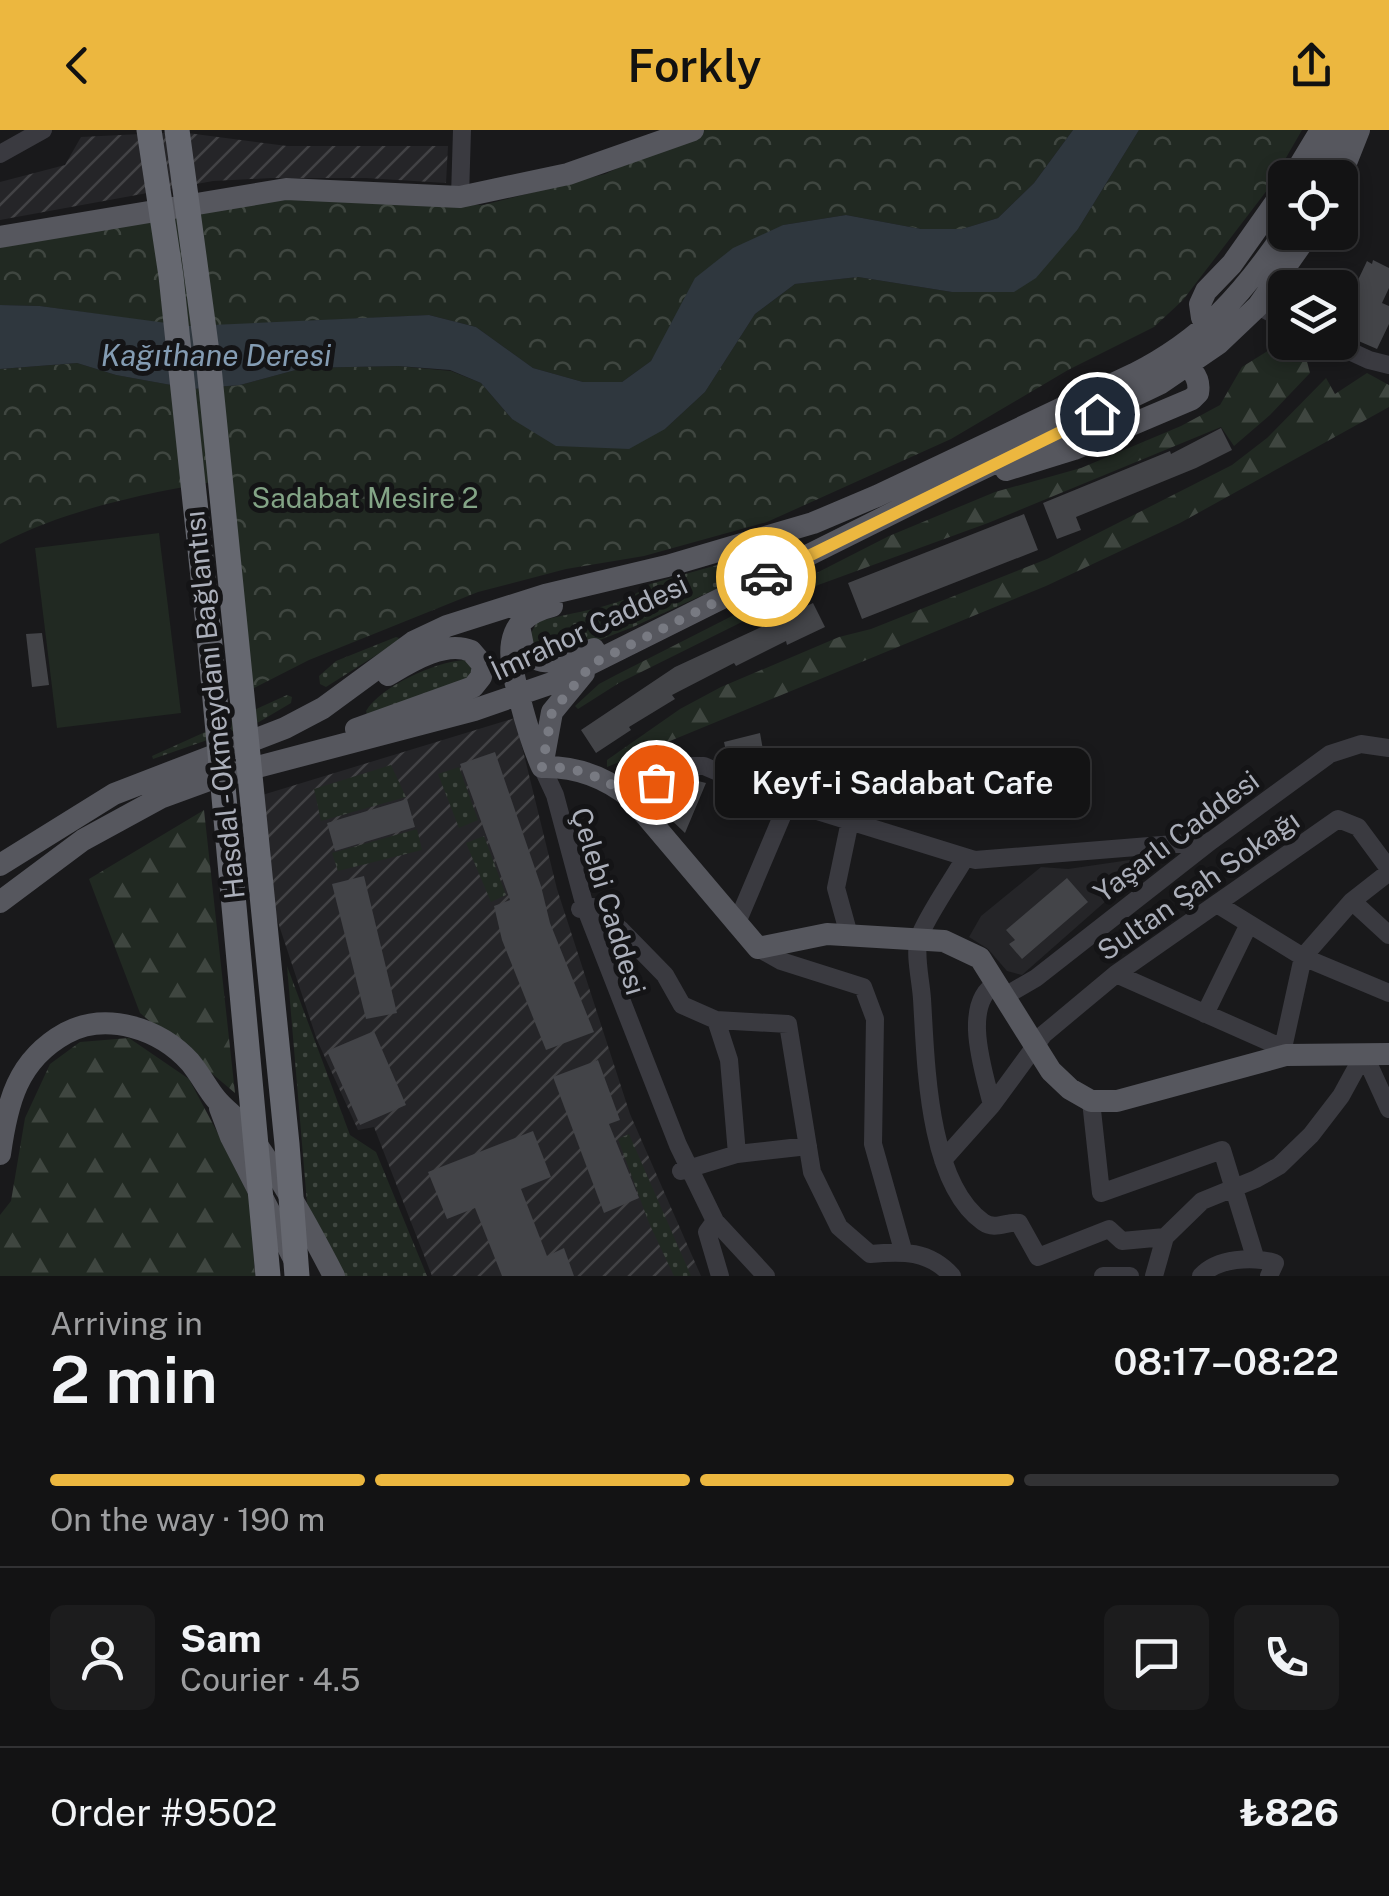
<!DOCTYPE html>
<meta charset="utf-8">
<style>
:root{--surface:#131314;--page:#1c1c1d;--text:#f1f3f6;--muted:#9d9ea0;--line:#323234;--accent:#ecb73f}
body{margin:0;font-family:"Public Sans",sans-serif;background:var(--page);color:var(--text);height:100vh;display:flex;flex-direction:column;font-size:38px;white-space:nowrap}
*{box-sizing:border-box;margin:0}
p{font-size:32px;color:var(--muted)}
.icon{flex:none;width:55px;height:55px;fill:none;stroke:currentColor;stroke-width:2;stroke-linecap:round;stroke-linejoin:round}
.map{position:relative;height:1146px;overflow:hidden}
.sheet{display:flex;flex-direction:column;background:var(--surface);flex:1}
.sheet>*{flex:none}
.fabs{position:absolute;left:1268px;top:30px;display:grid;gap:20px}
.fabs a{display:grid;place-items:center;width:90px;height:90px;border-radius:15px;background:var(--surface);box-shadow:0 5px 15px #0003,0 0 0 2px var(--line);font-size:50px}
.pin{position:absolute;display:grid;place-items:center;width:85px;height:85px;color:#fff;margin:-42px;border:5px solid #fff;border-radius:50%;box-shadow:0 2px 10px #0007}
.courier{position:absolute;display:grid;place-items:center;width:100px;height:100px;margin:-50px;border:8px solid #ecb73f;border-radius:50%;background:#fff;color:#222;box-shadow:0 2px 12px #0007}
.bubble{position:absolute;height:70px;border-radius:15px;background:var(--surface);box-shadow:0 5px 15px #0003,0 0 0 2px var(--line);font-size:32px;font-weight:600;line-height:70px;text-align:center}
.summary em{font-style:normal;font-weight:600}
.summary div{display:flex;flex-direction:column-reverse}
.summary{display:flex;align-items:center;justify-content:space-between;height:170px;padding:0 50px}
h1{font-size:65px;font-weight:600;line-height:75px}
.bar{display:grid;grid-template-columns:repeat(4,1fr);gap:15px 10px;align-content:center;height:120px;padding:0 50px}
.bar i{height:12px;border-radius:8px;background:var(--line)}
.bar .current{background:var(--accent)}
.bar p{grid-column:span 4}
.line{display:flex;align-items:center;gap:25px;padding:0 50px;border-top:2px solid var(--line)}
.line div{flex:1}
.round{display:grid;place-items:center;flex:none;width:105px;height:105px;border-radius:15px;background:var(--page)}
header{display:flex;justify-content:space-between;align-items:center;height:130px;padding:0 50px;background:var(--accent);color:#111;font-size:45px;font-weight:600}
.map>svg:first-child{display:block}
.built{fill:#252528}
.industrial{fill:url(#industrial-furrows)}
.grass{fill:url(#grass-dots)}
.forest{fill:url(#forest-firs)}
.park{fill:url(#park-crowns)}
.pitch{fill:#212922}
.water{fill:#2f373e}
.building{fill:#434448}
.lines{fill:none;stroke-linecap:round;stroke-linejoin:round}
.minor{stroke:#3a3a40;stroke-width:18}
.major{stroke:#56575e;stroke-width:22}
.highway-bridge{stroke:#666870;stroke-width:25}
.done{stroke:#787a82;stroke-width:10;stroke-dasharray:0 18}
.route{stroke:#ecb73f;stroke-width:12}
.labels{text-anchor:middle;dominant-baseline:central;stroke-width:10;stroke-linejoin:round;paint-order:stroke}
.park-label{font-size:28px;fill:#83a486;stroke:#141416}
.street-label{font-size:28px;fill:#abafba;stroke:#141416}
.water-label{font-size:30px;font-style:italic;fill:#849cb3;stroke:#141416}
</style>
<header><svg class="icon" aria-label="back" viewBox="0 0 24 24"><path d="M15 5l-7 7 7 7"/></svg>Forkly<svg class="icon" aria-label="share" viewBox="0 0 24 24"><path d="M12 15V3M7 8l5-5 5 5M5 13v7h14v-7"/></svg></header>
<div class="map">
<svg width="1389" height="1146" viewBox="0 0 1389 1146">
<defs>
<pattern id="industrial-furrows" width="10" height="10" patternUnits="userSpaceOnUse" patternTransform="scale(2.5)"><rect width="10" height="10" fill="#252528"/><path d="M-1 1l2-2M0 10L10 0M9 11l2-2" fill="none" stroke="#424245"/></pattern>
<pattern id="grass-dots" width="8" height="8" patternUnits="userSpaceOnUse" patternTransform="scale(2.5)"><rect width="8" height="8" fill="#212922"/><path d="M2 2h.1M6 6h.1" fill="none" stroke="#3f4640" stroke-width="1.8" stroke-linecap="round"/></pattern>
<pattern id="forest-firs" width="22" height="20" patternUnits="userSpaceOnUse" patternTransform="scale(2.5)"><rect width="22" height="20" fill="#212922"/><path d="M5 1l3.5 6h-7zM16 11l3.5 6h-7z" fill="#3f4640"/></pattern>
<pattern id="park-crowns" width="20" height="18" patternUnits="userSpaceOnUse" patternTransform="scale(2.5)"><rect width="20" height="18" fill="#212922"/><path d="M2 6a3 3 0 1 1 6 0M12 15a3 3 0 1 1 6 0" fill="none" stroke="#3f4640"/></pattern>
</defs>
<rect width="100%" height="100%" fill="#19191b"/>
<!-- built -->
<path class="built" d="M1157 726 1022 845 1007 841 988 819 969 807 981 786 1041 737 1068 739Z"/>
<!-- industrial -->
<path class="industrial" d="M180 2 287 16H448L446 53 366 48H271L213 51 0 90V52L65 35 81 7Z
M515 588 557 759 630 984 701 1146H432L374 997 358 1000 317 910 273 777 259 666Z"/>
<!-- grass -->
<path class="grass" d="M788 415 790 425 633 497 577 519 536 523 530 505 537 492C573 481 621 479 650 454Z
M396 507 399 508 397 512 326 557 320 554 319 546 336 531Z
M464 530 470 533 473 549 368 587 366 581C381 556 435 532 464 530Z
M287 565 292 567 291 573 259 592 153 629 152 626Z
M391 635 406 667 321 691 314 659Z
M459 637 478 690 459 698 438 644Z
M417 699 422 720 338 741 332 723Z
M484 706 506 765 491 772 466 713Z
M287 836 350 1005 376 1022 427 1146H344L307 1073Z
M629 1004 691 1146H674L649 1093 618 1009Z"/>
<!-- forest -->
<path class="forest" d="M1285 214 1305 224 1310 243 1270 285 1234 316 1221 297 988 393 810 458 619 553 578 579 575 576 599 554 616 545 889 406 995 362 1081 338 1181 296 1220 275 1242 237 1274 217Z
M1367 243 1389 255V277L1180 393 1046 456 607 637V630L680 579 721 557 839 507 871 499 1047 429 1232 335 1267 308 1326 248 1335 264Z
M204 680 235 963 140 883 89 749Z
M129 908 189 949 249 1062 255 1146H0V1085L11 1071 25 988 50 934 80 912Z"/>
<!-- park -->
<path class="park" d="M700 0H1073L1034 53 998 88 962 99H921L846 85 783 95 671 196 651 231 622 252H583L533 238 476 197 429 185 189 197 40 176 0 175V118L25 111 275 68 483 75 605 44Z
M1139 0H1302L1268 59 1183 170 1154 197 1068 240 951 309 767 392 644 426 566 439 478 462 309 530 252 559 231 349C155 361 68 378 0 414V239L77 233 116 245 193 259 240 255 303 238 398 236 451 241 481 253 512 289 665 299 705 262 755 184 795 154 858 147 952 162 1078 99Z"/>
<!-- pitch -->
<path class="pitch" d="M159 403 181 583 57 598 35 418Z"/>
<!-- water -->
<path class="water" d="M1073 0H1139L1078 99 1036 148 1014 162H952L858 147 795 154 755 184 705 262 665 299 629 319 556 316 512 289 481 253 450 240 398 236 303 238 240 255 193 259 116 245 77 233 0 239V175L40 176 189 196 429 185 476 197 533 238 583 252H622L651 231 695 148 733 118 783 95 846 85 921 99H962L998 88 1034 53Z"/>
<!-- building -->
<path class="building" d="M1373 130 1389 138V158L1382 173 1389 176V194L1377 219 1340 203V188L1367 131 1372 134Z
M1221 298 1232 320 1196 338 1076 387 1081 400 1057 409 1043 373 1170 321 1171 324Z
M1024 384 1038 420 862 489 848 453Z
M813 473 825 497 787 515 786 511 736 536 734 533 672 565 675 569 629 597 631 600 596 623 581 600 675 537Z
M42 503 49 555 32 557 26 504Z
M760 603 763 620 728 630 724 612Z
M495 622 541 756 550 793 594 902 546 920 502 810 494 776 510 770 460 634Z
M686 648 706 653 685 703 664 683 676 654Z
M407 669 415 697 335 721 327 693Z
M364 746 397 883 366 889 332 754Z
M1067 748 1088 772 1022 829 1009 814 1015 810 1006 800Z
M374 901 406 975 360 995 327 921Z
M598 930 620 990 609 994 639 1068 604 1083 553 947Z
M533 1001 551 1047 521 1059 547 1126 564 1118 574 1146H502L475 1078 447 1089 428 1042Z"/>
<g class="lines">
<!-- minor -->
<path class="minor" d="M0 24 43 0
M460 67 462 0
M1258 176 1285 190
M1330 212 1369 230 1389 235
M542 637 555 665 585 777 678 1015 715 1091 766 1146
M631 668 682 636H704L788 672 975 730 1211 711
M965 728C953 749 926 787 919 808 914 824 921 851 922 869 926 931 927 1052 983 1092 996 1101 1006 1091 1019 1093L1038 1127 1109 1099 1122 1111 1165 1107
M1352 771 1389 805
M1217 774 1303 827 1389 863
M580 779 593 777 621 800 665 845 682 875 716 890
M736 795 788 672
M849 805 836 758 850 691
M758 818 781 831 863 857 875 889 873 1014 903 1120
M1116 844 1283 918
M1005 866 1036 848 1211 711 1330 624 1361 614 1389 618
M1205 884 1249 794
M1283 918 1303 827 1352 771 1389 742
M1364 924 1389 979
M1091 971 1101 1063 1222 1020 1255 1127
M992 975C984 942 960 873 997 853
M737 1024 729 930 716 890 788 894 812 1042 839 1097 870 1124C902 1121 929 1120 952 1146
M943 1030 992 975 1044 904 1116 844 1338 689 1358 697 1389 739
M681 1041 737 1024 808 1016
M715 1091 707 1102 720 1146
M1103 1146H1130
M1154 1146 1165 1107 1202 1071 1256 1049 1279 1036 1311 1005 1341 966 1364 924
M1201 1146C1217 1128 1253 1126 1275 1133L1269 1146"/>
<!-- major -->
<path class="major" d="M1292 48 1321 0
M1317 48 1338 0
M1340 48 1359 0
M0 107 286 59 460 67 568 44 693 0
M1221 203 1202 188 1200 174 1206 161 1232 134 1285 59
M1006 340 1074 319 1192 269 1198 263C1201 246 1189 235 1174 230
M519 496 524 521C544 541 571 528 594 519
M356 599 473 557 481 547 483 535 471 521C445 510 410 532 388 545
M542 637C575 636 605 647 631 668L758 818 827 804 944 811 980 828 1051 941 1070 959 1091 971H1117L1286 925 1389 924
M542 637C532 615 526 593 520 570 509 530 499 489 552 476
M542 637 552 582 584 543
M0 735 114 664 285 598 323 578 413 512 447 496 545 465 667 436 813 393 877 366 1134 244C1203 209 1242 165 1285 102
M0 772 83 710 160 668 212 649 474 580 552 553 959 350 1161 253 1218 214 1258 176 1310 102
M220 978 231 1007 294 1129
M0 1024C7 973 17 930 66 903 107 881 160 899 190 932 200 944 207 958 216 969 224 979 235 986 243 996 279 1043 307 1094 334 1146"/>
<!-- highway-bridge -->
<path class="highway-bridge" d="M149 0 171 146 209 504 268 1146
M177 0 209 237 287 1014 297 1146"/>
</g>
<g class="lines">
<!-- done -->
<path class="done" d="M656 652 631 668C605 647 575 636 542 637L552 582 592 534 766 447"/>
<!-- route -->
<path class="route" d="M766 447 1097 284"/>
</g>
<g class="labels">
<!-- park labels -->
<g class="park-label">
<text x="365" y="367">Sadabat Mesire 2</text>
</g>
<!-- street labels -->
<g class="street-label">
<text transform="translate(589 497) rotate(-25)">İmrahor Caddesi</text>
<text transform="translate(214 575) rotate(-96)">Hasdal - Okmeydanı Bağlantısı</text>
<text transform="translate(1176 706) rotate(-37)">Yaşarlı Caddesi</text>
<text transform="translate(1198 755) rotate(-35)">Sultan Şah Sokağı</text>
<text transform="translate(609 771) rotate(73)">Çelebi Caddesi</text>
</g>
<!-- water labels -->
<g class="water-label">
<text x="216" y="225">Kağıthane Deresi</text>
</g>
</g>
</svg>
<div class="fabs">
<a><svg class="icon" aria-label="locate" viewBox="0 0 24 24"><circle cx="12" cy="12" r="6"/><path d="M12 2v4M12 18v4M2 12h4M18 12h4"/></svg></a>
<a><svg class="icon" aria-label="layers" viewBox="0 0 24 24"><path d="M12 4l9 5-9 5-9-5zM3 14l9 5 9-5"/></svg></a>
</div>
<div class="pin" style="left:656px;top:652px;background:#ea580c"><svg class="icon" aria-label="bag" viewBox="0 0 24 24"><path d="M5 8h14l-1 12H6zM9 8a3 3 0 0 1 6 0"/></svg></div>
<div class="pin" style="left:1097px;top:284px;background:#1f2937"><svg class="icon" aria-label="home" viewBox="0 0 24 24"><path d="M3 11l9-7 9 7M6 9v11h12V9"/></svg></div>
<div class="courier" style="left:766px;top:447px"><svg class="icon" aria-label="car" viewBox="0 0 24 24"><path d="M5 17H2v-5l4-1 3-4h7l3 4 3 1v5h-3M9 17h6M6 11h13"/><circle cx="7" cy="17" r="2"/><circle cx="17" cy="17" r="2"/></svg></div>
<div class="bubble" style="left:715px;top:618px;width:375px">Keyf-i Sadabat Cafe</div>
</div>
<section class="sheet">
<div class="summary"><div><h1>2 min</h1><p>Arriving in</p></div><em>08:17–08:22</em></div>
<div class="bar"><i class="current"></i><i class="current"></i><i class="current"></i><i></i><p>On the way · 190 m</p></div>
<div class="line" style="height:180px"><a class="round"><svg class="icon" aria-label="person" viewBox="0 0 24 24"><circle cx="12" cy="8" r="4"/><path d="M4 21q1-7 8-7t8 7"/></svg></a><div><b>Sam</b><p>Courier · 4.5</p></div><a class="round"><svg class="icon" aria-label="chat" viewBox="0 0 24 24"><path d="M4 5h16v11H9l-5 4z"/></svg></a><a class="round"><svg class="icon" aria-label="phone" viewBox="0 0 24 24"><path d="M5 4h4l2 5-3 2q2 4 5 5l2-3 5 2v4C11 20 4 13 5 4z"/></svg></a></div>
<div class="line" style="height:130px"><div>Order #9502</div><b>₺826</b></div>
</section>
